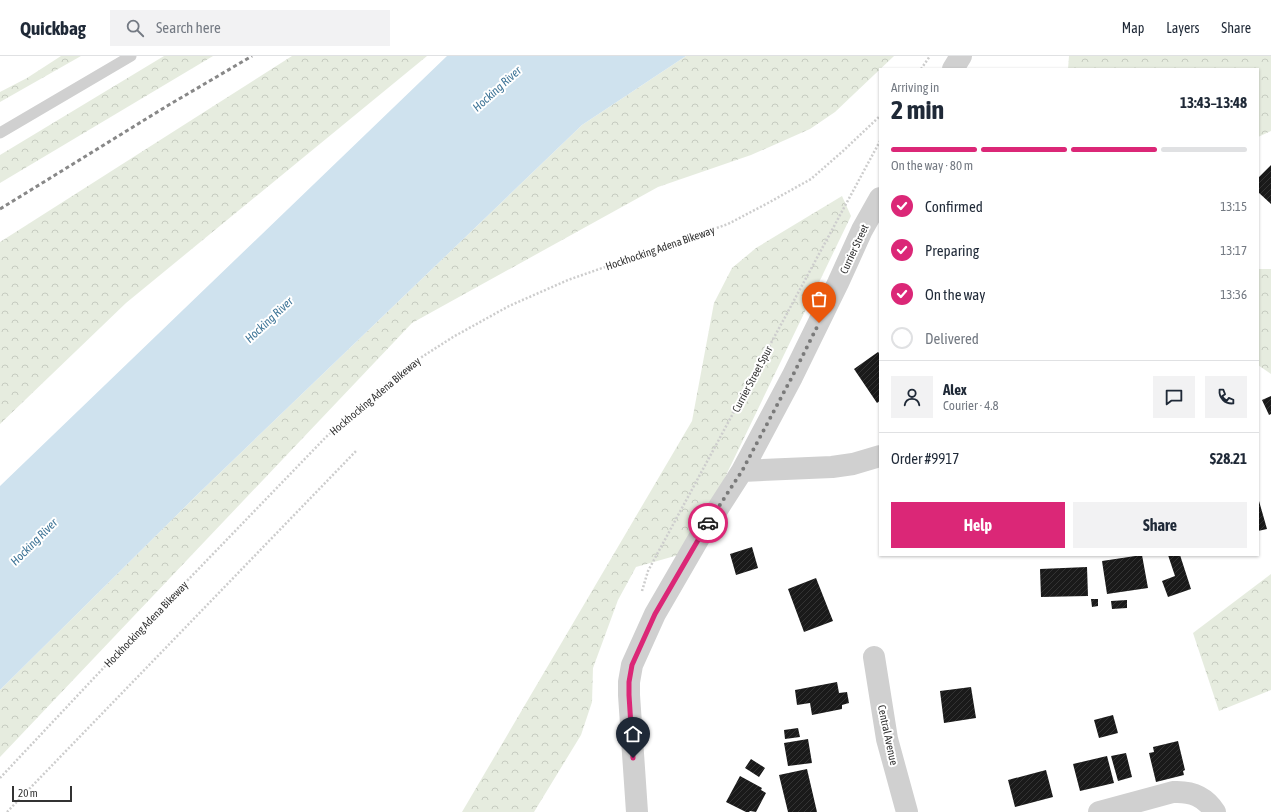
<!DOCTYPE html>
<meta charset="utf-8">
<style>
:root{--surface:#fff;--page:#f2f2f3;--text:#1f2937;--muted:#747a83;--line:#e0e1e3;--accent:#db2777}
body{margin:0;font-family:"Asap Condensed",sans-serif;background:var(--page);color:var(--text);height:100vh;display:flex;flex-direction:column;font-size:15px;white-space:nowrap}
*{box-sizing:border-box;margin:0}
p{font-size:13px;color:var(--muted)}
.icon{flex:none;width:22px;height:22px;fill:none;stroke:currentColor;stroke-width:2;stroke-linecap:round;stroke-linejoin:round}
.map{position:relative;flex:1;overflow:hidden}
.sheet{position:absolute;left:879px;top:12px;width:380px;height:488px;display:flex;flex-direction:column;background:var(--surface);border-radius:0px;box-shadow:0 1px 3px #0004}
.sheet>*{flex:none}
.scale{position:absolute;left:12px;bottom:10px;width:60px;box-sizing:border-box;padding-left:4px;border:2px solid #333;border-top:0;font-size:11px;line-height:14px;white-space:nowrap;color:#333;-webkit-text-stroke:3px #fff;paint-order:stroke}
.pin{position:absolute;display:grid;place-items:center;width:34px;height:34px;color:#fff;margin:-41px -17px;border-radius:50% 50% 50% 0;rotate:-45deg;box-shadow:0 0 4px #0007}
.pin .icon{rotate:45deg}
.courier{position:absolute;display:grid;place-items:center;width:40px;height:40px;margin:-20px;border:3px solid #db2777;border-radius:50%;background:#fff;color:#222;box-shadow:0 1px 5px #0007}
.headline em{font-style:normal;font-weight:700}
.headline div{display:flex;flex-direction:column-reverse}
.headline{display:flex;align-items:center;justify-content:space-between;height:68px;padding:0 12px}
h1{font-size:26px;font-weight:700;line-height:30px}
.bar{display:grid;grid-template-columns:repeat(4,1fr);gap:6px 4px;align-content:center;height:48px;padding:0 12px}
.bar i{height:5px;border-radius:3px;background:var(--line)}
.bar .on{background:var(--accent)}
.bar p{grid-column:span 4}
.line{display:flex;align-items:center;gap:10px;padding:0 12px;border-top:1px solid var(--line)}
.line div{flex:1}
.round{display:grid;place-items:center;flex:none;width:42px;height:42px;border-radius:0px;background:var(--page)}
ol{padding:0 12px;list-style:none}
li{display:flex;align-items:center;gap:12px;height:44px}
li p{margin-inline-start:auto}
li .icon{padding:4px;border-radius:50%;background:var(--accent);color:#fff;stroke-width:4}
li:last-child{color:var(--muted)}
li i{width:22px;height:22px;border:2px solid var(--line);border-radius:50%}
.cta{display:flex;gap:8px;margin-top:auto;padding:8px 12px}
.cta a{flex:1;height:46px;border-radius:0px;background:var(--accent);color:#fff;font-size:16px;font-weight:700;line-height:46px;text-align:center}
.cta a+a{background:var(--page);color:var(--text)}
header{display:flex;align-items:center;gap:24px;box-sizing:border-box;height:56px;padding:0 20px;background:var(--surface);border-bottom:1px solid var(--line)}
header strong{font-size:19px}
nav{display:flex;gap:22px;margin-inline-start:auto;font-size:14px}
.search{width:280px;height:36px;background:var(--page);display:flex;align-items:center;gap:10px;box-sizing:border-box;padding:0 14px;border-radius:0px;color:var(--muted);font-size:15px}
.map>svg:first-child{display:block}
.forest{fill:url(#forest-crowns)}
.water{fill:#cfe2ee}
.building{fill:url(#building-hatch)}
.lines{fill:none;stroke-linecap:round;stroke-linejoin:round}
.path{stroke:#cdcdcd;stroke-width:2.5;stroke-dasharray:2 2;stroke-linecap:butt}
.service{stroke:#d0d0d0;stroke-width:11}
.minor{stroke:#d0d0d0;stroke-width:22}
.rail{stroke:#888;stroke-width:3;stroke-dasharray:4 3;stroke-linecap:butt}
.done{stroke:#7a7a7a;stroke-width:4;stroke-dasharray:0 7.2}
.route{stroke:#db2777;stroke-width:5}
.labels{text-anchor:middle;dominant-baseline:central;stroke-width:4;stroke-linejoin:round;paint-order:stroke}
.street-label{font-size:11px;fill:#333;stroke:#fff}
.water-label{font-size:12px;font-style:italic;fill:#3f7597;stroke:#fff}
</style>
<header>
<strong>Quickbag</strong>
<div class="search"><svg class="icon" aria-label="search" viewBox="0 0 24 24"><circle cx="10" cy="10" r="6"/><path d="M15 15l6 6"/></svg>Search here</div>
<nav><a>Map</a><a>Layers</a><a>Share</a></nav>
</header>
<div class="map">
<svg width="1271" height="756" viewBox="0 0 1271 756">
<defs>
<pattern id="forest-crowns" width="20" height="18" patternUnits="userSpaceOnUse"><rect width="20" height="18" fill="#e6ecdf"/><path d="M2 6a3 3 0 1 1 6 0M12 15a3 3 0 1 1 6 0" fill="none" stroke="#c6cbc0"/></pattern>
<pattern id="building-hatch" width="6" height="6" patternUnits="userSpaceOnUse"><rect width="6" height="6" fill="#1a1a1a"/><path d="M-1 1l2-2M0 6l6-6M5 7l2-2" fill="none" stroke="#333"/></pattern>
</defs>
<rect width="100%" height="100%" fill="#fff"/>
<!-- forest -->
<path class="forest" d="M61 0H81L0 46V36L27 22Z
M164 0H213L0 127V99Z
M292 0H427L126 247 0 368V186Z
M686 0H894L835 56 810 73 751 99 658 131 412 267 0 701V634L200 436 582 69Z
M1069 0H1271V75L1258 81V13H1068Z
M842 140 851 160 689 496 636 511 618 544 593 612 592 646 581 679 534 756H462L692 365 714 247 732 212 756 192Z
M1258 213H1271V318L1258 309Z
M1271 518V634L1219 655 1193 577Z"/>
<!-- water -->
<path class="water" d="M447 0H686L582 69 200 436 0 634V430Z"/>
<!-- building -->
<path class="building" d="M1271 109V148L1258 136V122Z
M878 296 880 298V345L877 347 854 313Z
M1271 340V358L1269 359 1262 344Z
M1258 445H1259L1267 473 1258 475Z
M752 491 758 512 736 519 730 498Z
M1142 499 1148 532 1107 538 1102 505Z
M1168 499H1180L1191 533 1168 541 1162 525 1175 520Z
M1087 511 1088 540 1041 541 1040 513Z
M816 522 833 565 804 576 788 533Z
M1091 543H1098V550L1092 551Z
M1127 544V552L1112 553 1111 545Z
M837 626 839 637 847 636 849 647 842 649V653L812 659 810 647 797 649 795 634Z
M971 631 976 662 944 667 940 635Z
M1113 659 1118 677 1099 682 1094 664Z
M798 672 800 681 785 683 784 674Z
M808 683 812 707 788 710 784 687Z
M1178 685 1185 714 1183 715 1184 719 1156 726 1149 697 1154 696 1153 691Z
M1126 697 1132 721 1118 725 1111 700Z
M1107 700 1114 727 1080 735 1073 708Z
M751 703 765 712 759 721 745 712Z
M807 713 817 756H788L779 719Z
M1046 714 1053 741 1015 751 1008 724Z
M740 720 762 732 761 734 766 737 756 756 750 755 749 756H746L726 746Z"/>
<g class="lines">
<!-- path -->
<path class="path" d="M921 13 930 0
M642 535 648 515 880 85
M0 722 125 589 326 381 382 331 414 306 453 281 509 250 568 224 728 168 768 147 811 123 843 95 880 60
M7 756 356 395"/>
<!-- service -->
<path class="service" d="M0 77 131 0"/>
<!-- minor -->
<path class="minor" d="M953 13 961 0
M742 415 832 411 853 408 880 400
M874 601 887 683 907 756
M637 756 629 639V626L632 609 655 558 699 482 742 415 792 321 838 227 862 174 880 142
M1099 756 1173 736C1191 735 1205 740 1215 756"/>
<!-- rail -->
<path class="rail" d="M0 153 167 50 252 0"/>
</g>
<g class="lines">
<!-- done -->
<path class="done" d="M708 467 742 415 792 321 819 267"/>
<!-- route -->
<path class="route" d="M633 702 629 639V626L632 609 655 558 708 467"/>
</g>
<g class="labels">
<!-- street labels -->
<g class="street-label">
<text transform="translate(660 192) rotate(-19)">Hockhocking Adena Bikeway</text>
<text transform="translate(854 193) rotate(-65)">Currier Street</text>
<text transform="translate(752 323) rotate(-62)">Currier Street Spur</text>
<text transform="translate(375 340) rotate(-40)">Hockhocking Adena Bikeway</text>
<text transform="translate(146 568) rotate(-46)">Hockhocking Adena Bikeway</text>
<text transform="translate(888 679) rotate(78)">Central Avenue</text>
</g>
<!-- water labels -->
<g class="water-label">
<text transform="translate(497 33) rotate(-42)">Hocking River</text>
<text transform="translate(269 264) rotate(-43)">Hocking River</text>
<text transform="translate(34 486) rotate(-45)">Hocking River</text>
</g>
</g>
</svg>
<div class="scale">20 m</div>
<div class="pin" style="left:819px;top:267px;background:#ea580c"><svg class="icon" aria-label="bag" viewBox="0 0 24 24"><path d="M5 8h14l-1 12H6zM9 8a3 3 0 0 1 6 0"/></svg></div>
<div class="pin" style="left:633px;top:702px;background:#1f2937"><svg class="icon" aria-label="home" viewBox="0 0 24 24"><path d="M3 11l9-7 9 7M6 9v11h12V9"/></svg></div>
<div class="courier" style="left:708px;top:467px"><svg class="icon" aria-label="car" viewBox="0 0 24 24"><path d="M5 17H2v-5l4-1 3-4h7l3 4 3 1v5h-3M9 17h6M6 11h13"/><circle cx="7" cy="17" r="2"/><circle cx="17" cy="17" r="2"/></svg></div>
<section class="sheet">
<div class="headline"><div><h1>2 min</h1><p>Arriving in</p></div><em>13:43–13:48</em></div>
<div class="bar"><i class="on"></i><i class="on"></i><i class="on"></i><i></i><p>On the way · 80 m</p></div>
<ol>
<li><svg class="icon" aria-label="check" viewBox="0 0 24 24"><path d="M5 12l5 5 9-10"/></svg>Confirmed<p>13:15</p></li>
<li><svg class="icon" aria-label="check" viewBox="0 0 24 24"><path d="M5 12l5 5 9-10"/></svg>Preparing<p>13:17</p></li>
<li><svg class="icon" aria-label="check" viewBox="0 0 24 24"><path d="M5 12l5 5 9-10"/></svg>On the way<p>13:36</p></li>
<li><i></i>Delivered</li>
</ol>
<div class="line" style="height:72px"><a class="round"><svg class="icon" aria-label="person" viewBox="0 0 24 24"><circle cx="12" cy="8" r="4"/><path d="M4 21q1-7 8-7t8 7"/></svg></a><div><b>Alex</b><p>Courier · 4.8</p></div><a class="round"><svg class="icon" aria-label="chat" viewBox="0 0 24 24"><path d="M4 5h16v11H9l-5 4z"/></svg></a><a class="round"><svg class="icon" aria-label="phone" viewBox="0 0 24 24"><path d="M5 4h4l2 5-3 2q2 4 5 5l2-3 5 2v4C11 20 4 13 5 4z"/></svg></a></div>
<div class="line" style="height:52px"><div>Order #9917</div><b>$28.21</b></div>
<div class="cta"><a>Help</a><a>Share</a></div>
</section>
</div>
